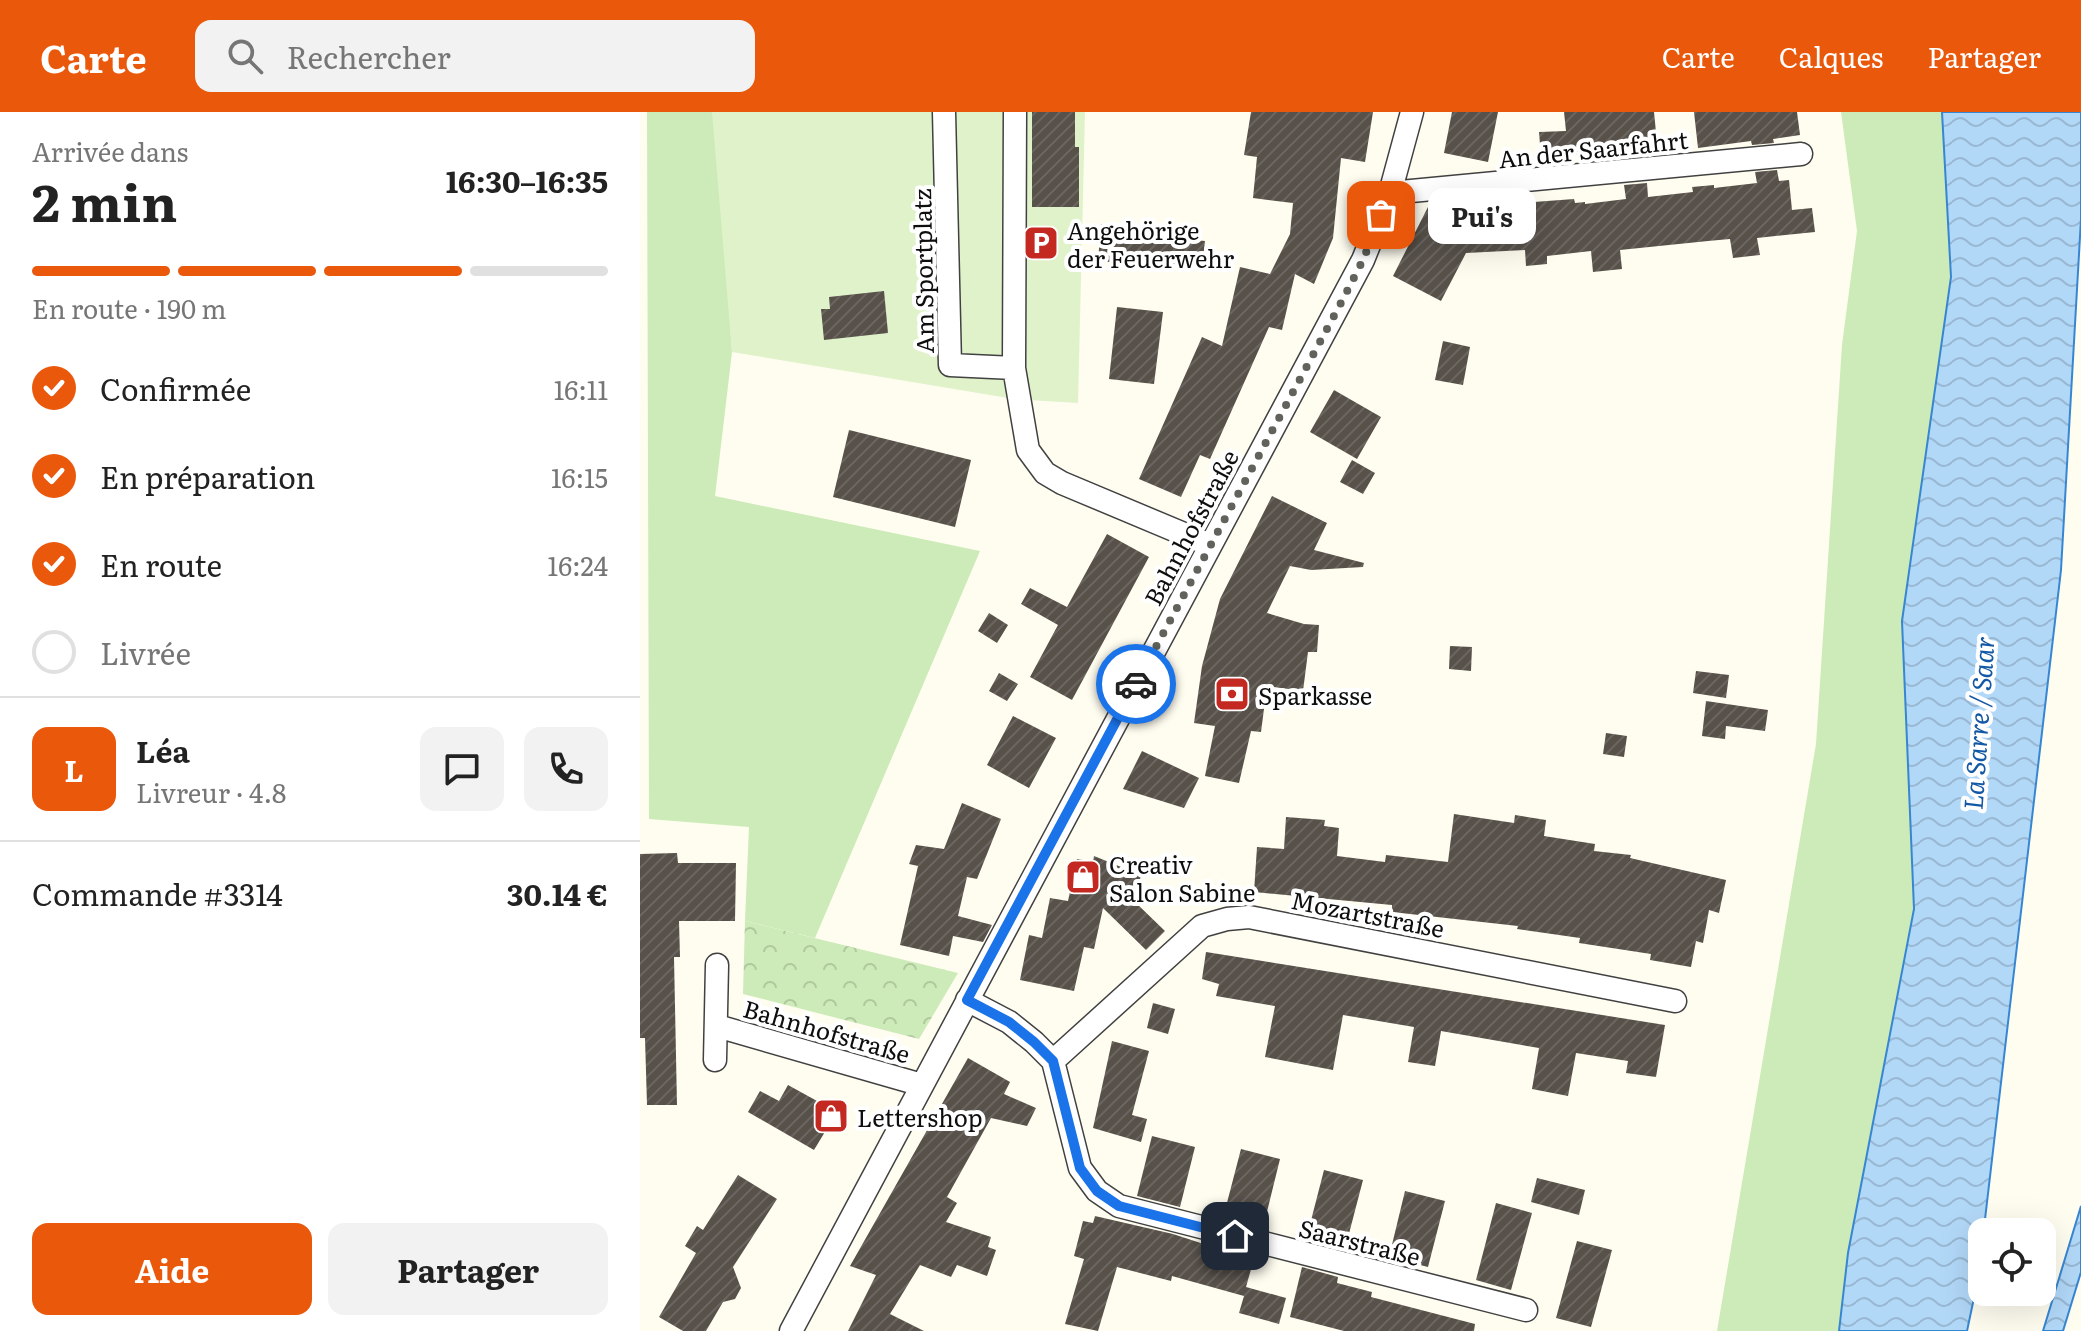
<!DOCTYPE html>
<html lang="fr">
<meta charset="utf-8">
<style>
:root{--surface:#fff;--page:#f2f2f2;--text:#222;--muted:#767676;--line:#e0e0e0;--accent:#ea580c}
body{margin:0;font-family:Literata,serif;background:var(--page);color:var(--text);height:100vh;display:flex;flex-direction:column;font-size:30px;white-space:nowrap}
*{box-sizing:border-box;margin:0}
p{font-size:26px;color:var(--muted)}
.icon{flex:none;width:44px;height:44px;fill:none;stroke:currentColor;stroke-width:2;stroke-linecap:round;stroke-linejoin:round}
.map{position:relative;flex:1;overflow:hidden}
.details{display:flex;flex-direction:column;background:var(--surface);width:640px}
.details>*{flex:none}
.fabs{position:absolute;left:1328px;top:1106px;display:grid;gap:16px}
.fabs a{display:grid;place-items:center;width:88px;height:88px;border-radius:16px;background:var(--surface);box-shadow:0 8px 32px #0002;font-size:40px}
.pin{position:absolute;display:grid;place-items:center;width:68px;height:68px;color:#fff;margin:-34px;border-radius:16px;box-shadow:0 4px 12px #0006}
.courier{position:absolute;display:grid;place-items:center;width:80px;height:80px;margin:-40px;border:6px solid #1a73e8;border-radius:50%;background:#fff;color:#222;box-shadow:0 2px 10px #0007}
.bubble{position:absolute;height:56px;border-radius:16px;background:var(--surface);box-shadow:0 8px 32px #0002;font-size:26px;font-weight:700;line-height:56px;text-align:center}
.headline em{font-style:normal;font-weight:700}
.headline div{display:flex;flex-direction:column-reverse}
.headline{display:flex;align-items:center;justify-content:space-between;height:136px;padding:0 32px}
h1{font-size:52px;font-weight:700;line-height:60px}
.bar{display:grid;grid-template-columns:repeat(4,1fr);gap:12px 8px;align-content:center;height:96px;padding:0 32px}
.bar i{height:10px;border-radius:6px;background:var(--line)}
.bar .current{background:var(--accent)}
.bar p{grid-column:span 4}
.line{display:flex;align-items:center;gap:20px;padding:0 32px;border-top:2px solid var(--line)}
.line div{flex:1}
.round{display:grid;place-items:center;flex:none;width:84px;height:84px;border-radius:16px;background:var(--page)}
ol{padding:0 32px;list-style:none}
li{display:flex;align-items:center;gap:24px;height:88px}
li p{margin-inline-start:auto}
li .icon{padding:8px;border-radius:50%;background:var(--accent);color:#fff;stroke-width:4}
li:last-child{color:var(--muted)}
li i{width:44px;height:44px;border:4px solid var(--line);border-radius:50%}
.primary-button{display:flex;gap:16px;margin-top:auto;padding:16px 32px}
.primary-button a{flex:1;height:92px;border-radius:16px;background:var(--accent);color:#fff;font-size:32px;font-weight:700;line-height:92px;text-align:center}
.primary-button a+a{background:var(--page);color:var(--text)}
header{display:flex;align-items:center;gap:48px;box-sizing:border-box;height:112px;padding:0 40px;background:var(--accent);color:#fff}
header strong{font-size:38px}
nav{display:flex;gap:44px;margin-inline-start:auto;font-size:28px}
.search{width:560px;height:72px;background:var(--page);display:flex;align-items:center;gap:20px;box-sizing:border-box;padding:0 28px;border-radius:16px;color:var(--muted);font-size:30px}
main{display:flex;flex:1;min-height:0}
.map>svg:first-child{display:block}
.grass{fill:#cdebb8}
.park{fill:url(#park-crowns)}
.pitch{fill:#e0f2ca}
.water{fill:url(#water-waves);stroke:#3786d2;stroke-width:2}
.building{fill:url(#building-hatch)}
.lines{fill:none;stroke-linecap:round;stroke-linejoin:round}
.minor-casing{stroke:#414141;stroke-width:25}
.minor{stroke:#fff;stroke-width:22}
.done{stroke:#62625d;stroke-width:8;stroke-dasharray:0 14.4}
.route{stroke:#1a73e8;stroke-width:10}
.labels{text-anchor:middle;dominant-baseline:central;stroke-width:8;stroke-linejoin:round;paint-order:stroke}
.street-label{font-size:24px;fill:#0e0e0e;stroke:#fff}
.poi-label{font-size:24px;fill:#0e0e0e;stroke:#fff;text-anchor:start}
.water-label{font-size:26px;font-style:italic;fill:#1358a5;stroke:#fff}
</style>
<header>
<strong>Carte</strong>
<div class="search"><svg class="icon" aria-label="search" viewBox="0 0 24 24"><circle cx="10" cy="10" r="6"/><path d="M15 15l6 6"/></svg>Rechercher</div>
<nav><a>Carte</a><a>Calques</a><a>Partager</a></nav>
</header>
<main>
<section class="details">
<div class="headline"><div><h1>2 min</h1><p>Arrivée dans</p></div><em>16:30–16:35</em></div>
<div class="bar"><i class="current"></i><i class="current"></i><i class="current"></i><i></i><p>En route · 190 m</p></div>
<ol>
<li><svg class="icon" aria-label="check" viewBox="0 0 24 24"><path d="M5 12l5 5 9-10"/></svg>Confirmée<p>16:11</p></li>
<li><svg class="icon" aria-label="check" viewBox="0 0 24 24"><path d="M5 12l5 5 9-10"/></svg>En préparation<p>16:15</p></li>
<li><svg class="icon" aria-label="check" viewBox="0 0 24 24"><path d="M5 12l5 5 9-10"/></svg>En route<p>16:24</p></li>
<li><i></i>Livrée</li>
</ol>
<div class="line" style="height:144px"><b class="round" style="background:var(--accent);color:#fff">L</b><div><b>Léa</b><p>Livreur · 4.8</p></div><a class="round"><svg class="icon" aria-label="chat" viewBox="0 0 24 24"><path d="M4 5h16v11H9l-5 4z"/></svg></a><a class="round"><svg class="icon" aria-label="phone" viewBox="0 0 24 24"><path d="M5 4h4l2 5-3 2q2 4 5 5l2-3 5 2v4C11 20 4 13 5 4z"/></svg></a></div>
<div class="line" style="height:104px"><div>Commande #3314</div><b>30.14 €</b></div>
<div class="primary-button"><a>Aide</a><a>Partager</a></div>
</section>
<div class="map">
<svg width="1441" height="1219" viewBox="0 0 1441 1219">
<defs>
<pattern id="park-crowns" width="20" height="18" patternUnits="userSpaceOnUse" patternTransform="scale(2)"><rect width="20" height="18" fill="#cdebb8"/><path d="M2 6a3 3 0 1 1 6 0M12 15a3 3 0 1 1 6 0" fill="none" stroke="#afc89d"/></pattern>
<pattern id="water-waves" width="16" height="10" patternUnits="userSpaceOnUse" patternTransform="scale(2)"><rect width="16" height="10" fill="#b2d8f8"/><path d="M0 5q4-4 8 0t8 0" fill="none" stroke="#98b8d3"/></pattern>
<pattern id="building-hatch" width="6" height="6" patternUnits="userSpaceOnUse" patternTransform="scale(2)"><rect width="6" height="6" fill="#57514a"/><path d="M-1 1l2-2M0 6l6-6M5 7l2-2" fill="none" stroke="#6a6560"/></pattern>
</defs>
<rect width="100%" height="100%" fill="#fffdf0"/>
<!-- grass -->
<path class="grass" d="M7 0H76L92 240 75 384 340 439 175 826 105 809 109 715 9 707Z
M1201 0H1302L1311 165 1262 509 1274 797 1208 1141 1199 1219H1077L1176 632 1202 233 1217 119Z"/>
<!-- park -->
<path class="park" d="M105 809 318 861 279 927 103 882Z"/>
<!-- pitch -->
<path class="pitch" d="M72 0H445L438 291 374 287 92 240Z"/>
<!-- water -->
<path class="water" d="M1302 0H1441V107L1421 458 1338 1167 1327 1219H1199L1208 1141 1274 797 1262 509 1311 165Z
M1441 1094V1160L1423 1219H1403Z"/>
<!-- building -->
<path class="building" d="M392 0H435V35H439V95H392Z
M611 0H733L725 50 701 46 693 126 674 172 655 162 642 218 629 215 570 347 560 343 541 385 499 367 562 225 582 234 600 155 630 162 650 122 653 91 613 86 617 45 604 43Z
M812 0H858L848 50 804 41Z
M924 0H1014L1018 40 981 45 980 43 947 46V42L901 45 899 20 926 19Z
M1054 0H1157L1160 23 1133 27 1134 31 1112 33 1111 29 1058 36Z
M1137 58 1139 69 1149 68 1152 98 1172 96 1175 120 1117 126 1120 143 1093 146 1090 127 1068 129 980 138 982 157 953 160 951 139 907 144V152L886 154 885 138 826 141 801 189 753 164 789 93 797 97 816 89 859 113 858 88H879V91L934 87 935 91 945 90V92L986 87 984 73 1007 71 1008 85 1053 80 1052 75 1074 73V76L1117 71 1115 60Z
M461 112 487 114V121L565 129 562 155 484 147V151L458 149Z
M244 179 248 221 184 228 181 197H190L189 185Z
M477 195 523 200 514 272 469 267Z
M803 229 830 235 823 273 795 268Z
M694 278 741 305 717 347 670 320Z
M209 318 331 348 315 415 193 385Z
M712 348 735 361 723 382 700 370Z
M632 384 687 411 674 438 724 451 723 455 671 458 650 454 627 501 664 512 679 513 677 540H668L663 579 627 574 621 620 611 619 599 671 565 664 575 614 554 611 562 554 580 487Z
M467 422 509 445 432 588 390 565 418 513 381 492 390 476 427 495Z
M349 501 368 513 357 531 338 519Z
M810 534 832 535 831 559 809 557Z
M1056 559 1089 563 1086 586 1053 581Z
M359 561 378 572 367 589 349 579Z
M1066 589 1128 598 1125 619 1086 614 1085 627 1062 624Z
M373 604 416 626 389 676 347 653Z
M966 621 987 624 984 645 963 642Z
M502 639 559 666 544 696 483 677Z
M322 691 361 707 337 767 327 765 318 804 352 813 343 830 313 824 309 844 260 833 278 754 269 752 276 733 304 737Z
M814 702 874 711 875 703 906 708 904 724 955 732 954 739 991 743 990 746 1086 768 1079 801 1069 798 1063 831 1056 829 1051 855 1010 848 1011 842 939 831 940 826 877 817 878 814 752 800V793L614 780 617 735 644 737 646 705 685 708 684 714 699 716 697 744 745 750 746 743 808 750Z
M37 741 38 751H96L95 809H39L40 845H34L37 993H7L5 926H0V742Z
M454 744 501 763 495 790 525 819 506 838 463 796 454 837 444 835 434 879 380 868 389 823 402 826 410 786 428 789 437 747 453 750Z
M566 840 1025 913 1016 965 986 961 988 949 936 941 928 984 892 977 899 936 801 919 795 954 768 950 774 915 703 903 693 958 625 945 635 894 576 884 579 872 562 867Z
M513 891 535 897 528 922 507 916Z
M472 929 509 939 492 1003 507 1007 501 1030 453 1016Z
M328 946 370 970 364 982 396 996 387 1014 351 1006 307 1085 317 1091 306 1110 351 1125 348 1135 356 1138 347 1164 317 1153 311 1165 280 1153 250 1202 284 1219H208L236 1163 210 1154Z
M148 973 197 1000 174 1038 108 1000 120 979 139 989Z
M512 1024 555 1035 540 1095 497 1084Z
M601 1037 640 1047 623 1116 583 1106Z
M684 1058 723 1068 705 1137 669 1128 670 1125 667 1124Z
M98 1063 137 1087 93 1155 101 1176 95 1187 83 1190 66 1219H43L19 1205 56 1141 45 1134 57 1114 63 1118Z
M897 1066 945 1078 939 1103 891 1090Z
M765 1079 805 1089 788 1155 749 1145Z
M856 1091 892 1101 871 1178 836 1168Z
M455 1104 533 1122 576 1136 577 1133 615 1143 606 1175 646 1186 639 1212 599 1201 604 1184 532 1164 531 1169 477 1155 458 1219 425 1212 444 1147 434 1144 443 1109 453 1111Z
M937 1129 972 1138 951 1215 916 1206Z
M662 1155 698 1165 697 1171 732 1180 731 1185 835 1212 834 1219H704L650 1205Z"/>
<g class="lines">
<defs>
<path id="minor" d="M304 0 310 253 374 256
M375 0 374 256 388 338 405 361 422 371 570 433
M750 81 1161 42
M327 888 369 910 394 930 413 949 440 1056 457 1079 479 1094 886 1198
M77 914 282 973
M75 948 77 853
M413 949 562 814 587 807 609 805 1035 889
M151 1219 723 148 750 81 772 0"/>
</defs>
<!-- minor casing -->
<use href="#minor" class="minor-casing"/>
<!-- minor -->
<use href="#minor" class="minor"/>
</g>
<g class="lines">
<!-- done -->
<path class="done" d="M496 572 702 189 723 148 741 103"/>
<!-- route -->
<path class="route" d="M496 572 327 888 369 910 394 930 413 949 440 1056 457 1079 479 1094 595 1124"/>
</g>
<!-- icons -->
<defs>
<symbol id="parking-square" viewBox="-11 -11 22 22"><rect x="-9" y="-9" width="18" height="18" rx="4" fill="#c32921" stroke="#fff"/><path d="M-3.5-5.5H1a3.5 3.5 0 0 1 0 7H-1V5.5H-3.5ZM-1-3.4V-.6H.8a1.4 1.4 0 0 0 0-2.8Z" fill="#fff"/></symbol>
<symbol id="bank-square" viewBox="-11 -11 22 22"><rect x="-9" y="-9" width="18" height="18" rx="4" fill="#c32921" stroke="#fff"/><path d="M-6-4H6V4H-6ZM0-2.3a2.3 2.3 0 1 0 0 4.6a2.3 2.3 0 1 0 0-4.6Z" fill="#fff"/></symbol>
<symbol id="shop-square" viewBox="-11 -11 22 22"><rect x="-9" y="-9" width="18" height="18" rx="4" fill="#c32921" stroke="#fff"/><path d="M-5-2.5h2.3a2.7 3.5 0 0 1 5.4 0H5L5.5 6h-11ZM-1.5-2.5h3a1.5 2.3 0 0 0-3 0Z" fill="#fff"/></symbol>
</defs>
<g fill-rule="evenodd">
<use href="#parking-square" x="381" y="111" width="40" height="40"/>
<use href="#bank-square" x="572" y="562" width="40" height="40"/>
<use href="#shop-square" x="423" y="745" width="40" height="40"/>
<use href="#shop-square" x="171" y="984" width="40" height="40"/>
</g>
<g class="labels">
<!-- street labels -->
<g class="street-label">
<text transform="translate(953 36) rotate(-6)">An der Saarfahrt</text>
<text transform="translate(282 159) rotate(-91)">Am Sportplatz</text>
<text transform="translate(550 415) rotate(-62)">Bahnhofstraße</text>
<text transform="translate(728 801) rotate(11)">Mozartstraße</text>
<text transform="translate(187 918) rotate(16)">Bahnhofstraße</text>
<text transform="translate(720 1129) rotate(14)">Saarstraße</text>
</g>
<!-- poi labels -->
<g class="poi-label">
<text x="427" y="117">Angehörige<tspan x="427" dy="28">der Feuerwehr</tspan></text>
<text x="618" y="582">Sparkasse</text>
<text x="469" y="751">Creativ<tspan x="469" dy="28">Salon Sabine</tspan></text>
<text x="217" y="1004">Lettershop</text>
</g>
<!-- water labels -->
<g class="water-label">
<text transform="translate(1337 611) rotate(-86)">La Sarre / Saar</text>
</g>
</g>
</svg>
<div class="fabs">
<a><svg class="icon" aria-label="locate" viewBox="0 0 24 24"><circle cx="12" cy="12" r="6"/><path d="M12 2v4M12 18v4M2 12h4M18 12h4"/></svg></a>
</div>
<div class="pin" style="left:741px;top:103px;background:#ea580c"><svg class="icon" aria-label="bag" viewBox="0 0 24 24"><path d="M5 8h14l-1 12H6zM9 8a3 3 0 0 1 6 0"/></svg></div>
<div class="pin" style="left:595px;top:1124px;background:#1f2937"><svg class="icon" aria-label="home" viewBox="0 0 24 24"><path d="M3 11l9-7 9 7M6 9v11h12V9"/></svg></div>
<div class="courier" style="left:496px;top:572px"><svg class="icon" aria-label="car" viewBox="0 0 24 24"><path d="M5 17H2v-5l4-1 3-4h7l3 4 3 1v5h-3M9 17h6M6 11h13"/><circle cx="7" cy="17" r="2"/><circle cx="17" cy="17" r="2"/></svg></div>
<div class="bubble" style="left:788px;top:76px;width:108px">Pui's</div>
</div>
</main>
